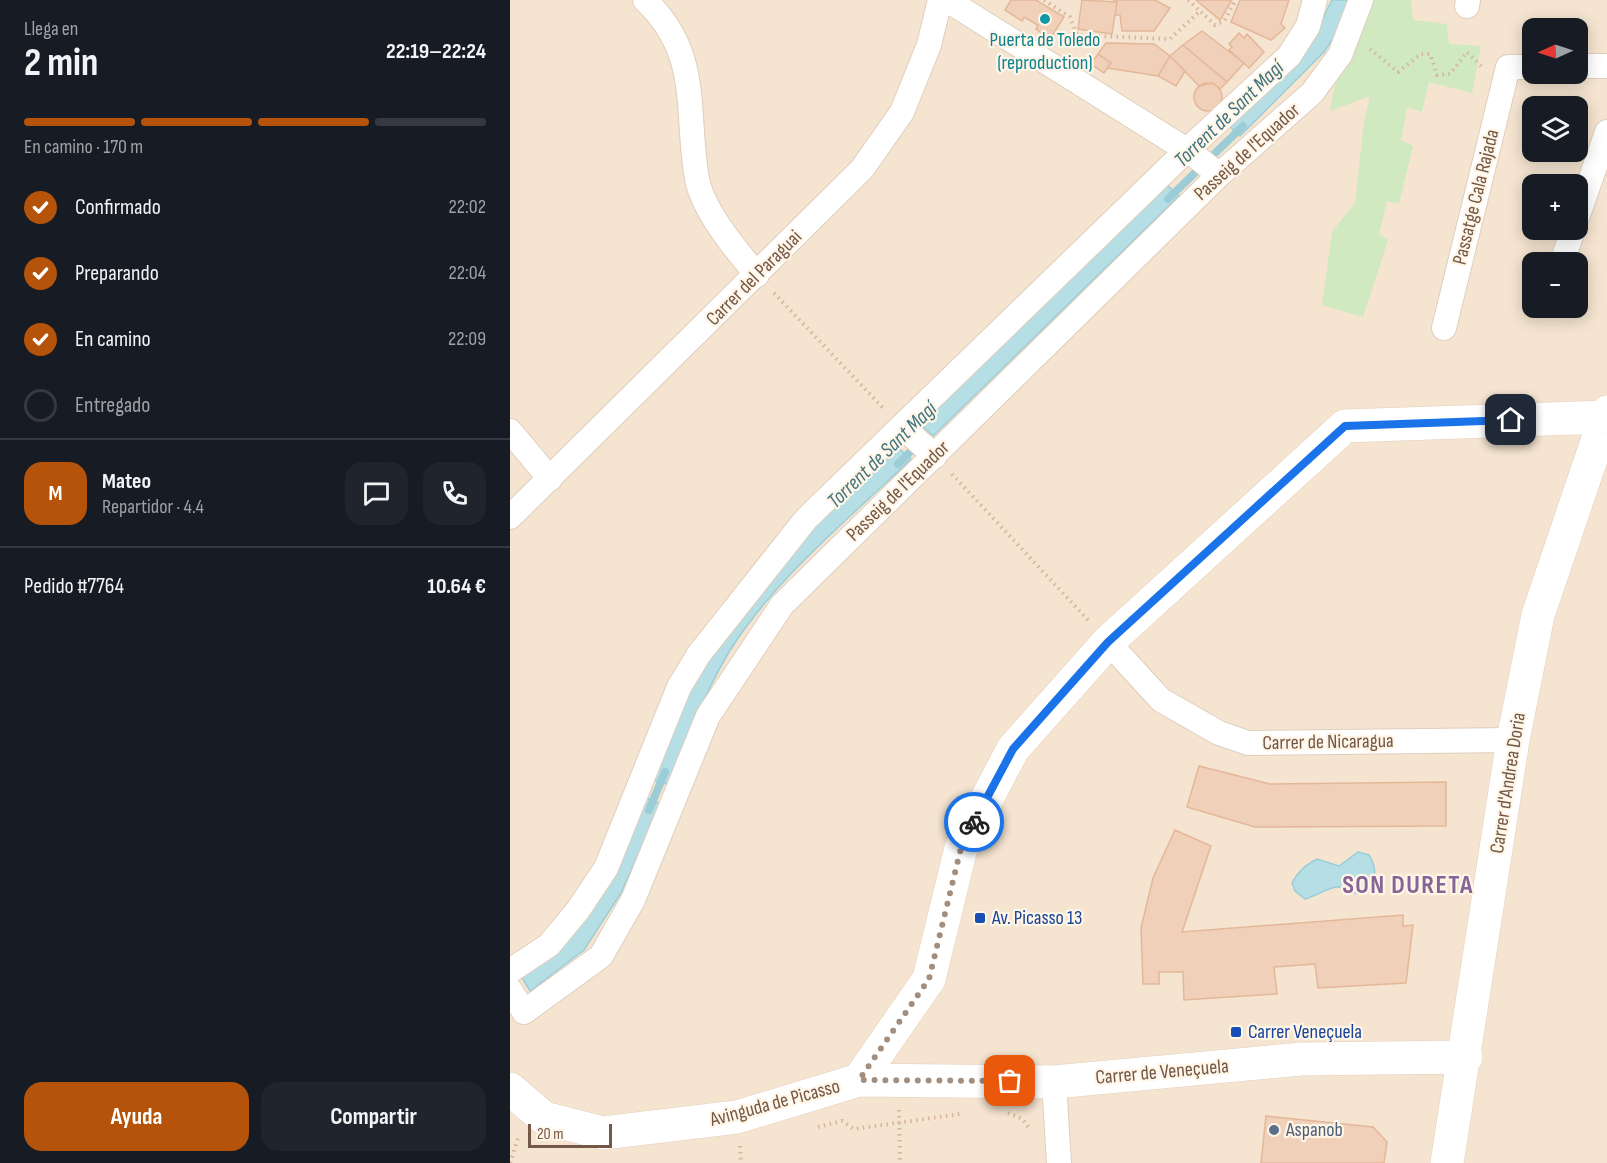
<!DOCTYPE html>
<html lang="es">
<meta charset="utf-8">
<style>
:root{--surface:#171b24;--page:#20242c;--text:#f1f3f6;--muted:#9ea1a6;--line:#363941;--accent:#b45309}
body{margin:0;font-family:"Sofia Sans Condensed",sans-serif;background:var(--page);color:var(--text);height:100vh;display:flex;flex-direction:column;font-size:22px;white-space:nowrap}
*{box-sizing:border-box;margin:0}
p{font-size:20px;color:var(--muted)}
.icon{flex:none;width:33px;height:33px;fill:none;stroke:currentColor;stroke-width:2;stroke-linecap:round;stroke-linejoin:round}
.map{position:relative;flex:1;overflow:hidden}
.panel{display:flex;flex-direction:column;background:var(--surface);width:510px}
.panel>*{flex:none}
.needle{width:39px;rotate:267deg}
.tools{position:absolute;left:1012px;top:18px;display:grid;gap:12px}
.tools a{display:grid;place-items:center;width:66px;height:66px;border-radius:12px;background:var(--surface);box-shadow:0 3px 15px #0003;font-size:30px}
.scale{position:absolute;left:18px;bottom:15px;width:84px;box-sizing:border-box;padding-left:6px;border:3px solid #735848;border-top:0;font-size:16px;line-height:21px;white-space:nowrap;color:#735848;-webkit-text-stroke:4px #fff6e8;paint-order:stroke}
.pin{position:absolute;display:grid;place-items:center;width:51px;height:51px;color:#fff;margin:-26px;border-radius:12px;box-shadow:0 3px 9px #0006}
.courier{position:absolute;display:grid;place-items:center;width:60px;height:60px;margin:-30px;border:4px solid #1a73e8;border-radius:50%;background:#fff;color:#222;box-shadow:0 2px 8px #0007}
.overview em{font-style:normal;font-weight:700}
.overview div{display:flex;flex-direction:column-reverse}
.overview{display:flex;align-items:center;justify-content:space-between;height:102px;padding:0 24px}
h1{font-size:39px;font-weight:700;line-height:45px}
.bar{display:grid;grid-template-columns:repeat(4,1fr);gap:9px 6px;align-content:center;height:72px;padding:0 24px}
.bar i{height:8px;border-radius:4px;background:var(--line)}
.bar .selected{background:var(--accent)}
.bar p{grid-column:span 4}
.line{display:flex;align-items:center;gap:15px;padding:0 24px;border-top:2px solid var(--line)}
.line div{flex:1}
.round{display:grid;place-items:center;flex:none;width:63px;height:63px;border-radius:18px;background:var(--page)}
ol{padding:0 24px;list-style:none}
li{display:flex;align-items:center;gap:18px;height:66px}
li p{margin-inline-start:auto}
li .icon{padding:6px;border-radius:50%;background:var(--accent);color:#fff;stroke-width:4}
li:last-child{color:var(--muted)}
li i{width:33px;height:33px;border:3px solid var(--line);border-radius:50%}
.action{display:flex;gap:12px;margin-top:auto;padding:12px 24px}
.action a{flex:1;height:69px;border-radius:18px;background:var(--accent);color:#fff;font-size:24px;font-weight:700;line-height:69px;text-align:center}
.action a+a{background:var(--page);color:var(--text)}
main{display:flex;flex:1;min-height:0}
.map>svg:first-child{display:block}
.residential{fill:#f4e4d0;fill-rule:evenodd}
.green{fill:#d0e9c0}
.water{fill:#b6dee5;stroke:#9ccdd7;stroke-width:1.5}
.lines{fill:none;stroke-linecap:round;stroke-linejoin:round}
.stream{stroke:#9ccdd7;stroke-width:8}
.building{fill:#f1d0b9;stroke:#e4b799;stroke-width:1.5}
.street-casing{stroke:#e0cebd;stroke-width:26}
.secondary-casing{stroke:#e5cfbb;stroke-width:34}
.path{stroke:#d6b49d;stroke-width:4;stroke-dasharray:1.5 4.5;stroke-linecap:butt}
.street{stroke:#fff;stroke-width:24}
.secondary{stroke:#fff;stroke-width:33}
.done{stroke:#a38e7e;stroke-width:6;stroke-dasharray:0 10.8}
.route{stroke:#1a73e8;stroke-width:8}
.culture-dot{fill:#0f9aa8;stroke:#fff6e8;stroke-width:2}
.transit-dot{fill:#1a4fb4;stroke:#fff6e8;stroke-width:2}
.service-dot{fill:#5c6f8a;stroke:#fff6e8;stroke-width:2}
.labels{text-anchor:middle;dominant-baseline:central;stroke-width:4.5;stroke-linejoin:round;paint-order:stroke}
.culture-label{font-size:20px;fill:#0d838f;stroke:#fff6e8}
.street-label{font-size:20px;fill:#735848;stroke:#fff6e8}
.transit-label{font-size:20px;fill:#164399;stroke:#fff6e8;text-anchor:start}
.service-label{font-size:20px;fill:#4e5e75;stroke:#fff6e8;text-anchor:start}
.water-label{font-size:21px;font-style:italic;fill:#3f7480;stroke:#fff6e8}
.district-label{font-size:26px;font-weight:bold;letter-spacing:1.5px;fill:#866497;stroke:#fff6e8}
</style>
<main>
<section class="panel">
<div class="overview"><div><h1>2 min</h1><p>Llega en</p></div><em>22:19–22:24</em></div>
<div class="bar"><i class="selected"></i><i class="selected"></i><i class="selected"></i><i></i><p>En camino · 170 m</p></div>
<ol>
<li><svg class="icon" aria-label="check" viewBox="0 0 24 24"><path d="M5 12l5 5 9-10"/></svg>Confirmado<p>22:02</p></li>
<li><svg class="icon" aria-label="check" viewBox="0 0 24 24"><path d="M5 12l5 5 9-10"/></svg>Preparando<p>22:04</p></li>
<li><svg class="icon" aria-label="check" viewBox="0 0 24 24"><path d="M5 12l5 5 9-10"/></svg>En camino<p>22:09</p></li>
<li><i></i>Entregado</li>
</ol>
<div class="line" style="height:108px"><b class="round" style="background:var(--accent);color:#fff">M</b><div><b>Mateo</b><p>Repartidor · 4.4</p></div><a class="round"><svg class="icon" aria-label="chat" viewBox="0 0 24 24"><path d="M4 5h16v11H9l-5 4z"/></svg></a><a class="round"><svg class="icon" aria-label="phone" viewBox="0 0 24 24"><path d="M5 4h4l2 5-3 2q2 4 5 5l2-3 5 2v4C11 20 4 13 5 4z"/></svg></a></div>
<div class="line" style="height:78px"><div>Pedido #7764</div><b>10.64 €</b></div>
<div class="action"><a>Ayuda</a><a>Compartir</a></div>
</section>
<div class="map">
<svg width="1097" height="1163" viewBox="0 0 1097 1163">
<rect width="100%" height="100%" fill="#fcf2e1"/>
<!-- residential -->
<path class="residential" d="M0 0H1097V1163H0ZM1023 28H1068V74H1023ZM1023 106H1068V152H1023ZM1023 184H1068V230H1023ZM1023 262H1068V308H1023Z"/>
<!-- green -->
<path class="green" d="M857 0H901L903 20 937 24 939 44 971 46 962 93 919 82 912 112 897 107 891 140 903 146 889 204 877 201 869 234 878 240 853 317 812 305 822 232 845 203 854 122 860 96 820 111 828 71Z"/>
<!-- water -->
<path class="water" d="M822 0H841L830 29 814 52 730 136 716 123 804 36Z
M654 182 669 196 423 436 408 422Z
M384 444 401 459C340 518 264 579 219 652 194 694 177 739 160 785L137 778 179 680 281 545Z
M132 796 151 804 111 893 74 950 20 991 11 976Z
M848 852 859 855C870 871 866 900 840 892 834 890 833 886 826 887 816 889 805 896 795 899L785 891 782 883C788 871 796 865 807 859L829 866Z"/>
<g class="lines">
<!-- stream -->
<path class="stream" d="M658 199 733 126
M388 464 409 443
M139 810 155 772"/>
</g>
<!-- building -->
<path class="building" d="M501 0H526L554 17 540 39 526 29 528 25 514 17 512 21 495 10Z
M572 0 607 2 602 34 568 29Z
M604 0H645L660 8 644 31H612L610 15H605L607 2H603Z
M686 0H722L710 20Z
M730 0H779L771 24 775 28 761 40 721 22Z
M692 31 734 63 717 82 673 45Z
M729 33 734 38 737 34 754 52 739 68 719 50 722 47 719 44Z
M596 43 644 44 660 56 648 76 597 68 601 63 588 54Z
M673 45 717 82 710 89 703 83 689 86 660 56Z
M588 54 601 63 594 73 581 64Z
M660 56 675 71 666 86 648 76Z
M684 97a14 14 0 1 1 28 0a14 14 0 1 1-28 0Z
M689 766 760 784 936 782V826L745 827 677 807Z
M665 830 701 846 672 932 893 915V926L903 925 896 983 808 988 805 964 764 967 767 994 674 1000 673 972H649V984H633L631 928 643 878Z
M756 1116 863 1127 877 1142 874 1163H751Z"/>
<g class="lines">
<defs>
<path id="street" d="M135 0C192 54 175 111 187 179 193 211 227 251 247 275
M437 0 683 154 709 175
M957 6 958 0
M1068 66H1097
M1068 215 1097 132
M1052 262 1063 230
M934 328 998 67H1023
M392 427 425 456
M0 431 40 479
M0 517 352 169 392 112 419 45 430 0
M598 642 651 700 709 733 738 743 1003 740
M0 971 39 945 68 910 96 868 169 687 189 654 296 519 677 150 779 56 798 26 805 0
M0 990 14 1012 91 956 123 900 198 716 272 605 709 175 802 93 830 55 851 0
M544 1082 549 1163"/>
<path id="secondary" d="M349 1080 419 979 451 848 503 749 598 642 835 426 1097 417
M0 1089 34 1118 93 1133 227 1117 349 1080 544 1082 791 1059 956 1057
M937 1163 1003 740 1028 615 1097 412"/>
</defs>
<!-- street casing -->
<use href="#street" class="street-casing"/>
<!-- secondary casing -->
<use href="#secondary" class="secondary-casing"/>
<!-- path -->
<path class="path" d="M534 0 560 17 567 35 660 39 690 11 705 25 714 21 726 0
M678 0 690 11
M860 49 888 72 911 54H920L927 75 940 74 957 52 972 67
M264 293 374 409
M442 474 578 620
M389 1110 390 1163
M498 1113 513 1119 520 1130
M308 1127 332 1121 344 1129 450 1114
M230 1146 231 1163
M0 1163 9 1135"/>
<!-- street -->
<use href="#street" class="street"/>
<!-- secondary -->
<use href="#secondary" class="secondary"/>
</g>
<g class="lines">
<!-- done -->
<path class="done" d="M464 822 451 848 419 979 349 1080 500 1081"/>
<!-- route -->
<path class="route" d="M464 822 503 749 598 642 835 426 1001 420"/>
</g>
<!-- markers -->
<circle class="culture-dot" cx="535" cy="19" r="6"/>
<g class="transit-dot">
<rect x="464" y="912" width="12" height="12" rx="3"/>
<rect x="720" y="1026" width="12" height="12" rx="3"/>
</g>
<circle class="service-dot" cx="764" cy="1130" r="6"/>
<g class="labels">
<!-- culture labels -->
<g class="culture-label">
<text x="535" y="40">Puerta de Toledo<tspan x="535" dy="23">(reproduction)</tspan></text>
</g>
<!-- street labels -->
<g class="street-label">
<text transform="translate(737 152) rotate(-42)">Passeig de l'Equador</text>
<text transform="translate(966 197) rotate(-76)">Passatge Cala Rajada</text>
<text transform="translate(244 278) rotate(-45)">Carrer del Paraguai</text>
<text transform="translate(388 491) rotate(-44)">Passeig de l'Equador</text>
<text transform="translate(818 742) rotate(-1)">Carrer de Nicaragua</text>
<text transform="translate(998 783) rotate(-81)">Carrer d'Andrea Doria</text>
<text transform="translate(652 1072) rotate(-5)">Carrer de Veneçuela</text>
<text transform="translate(265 1103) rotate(-15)">Avinguda de Picasso</text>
</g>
<!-- transit labels -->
<g class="transit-label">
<text x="482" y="918">Av. Picasso 13</text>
<text x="738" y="1032">Carrer Veneçuela</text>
</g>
<!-- service labels -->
<g class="service-label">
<text x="776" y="1130">Aspanob</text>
</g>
<!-- water labels -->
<g class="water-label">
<text transform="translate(719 114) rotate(-44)">Torrent de Sant Magí</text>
<text transform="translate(372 455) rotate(-44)">Torrent de Sant Magí</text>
</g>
<!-- district labels -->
<g class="district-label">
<text x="898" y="885">SON DURETA</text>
</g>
</g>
</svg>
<div class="tools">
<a><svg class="needle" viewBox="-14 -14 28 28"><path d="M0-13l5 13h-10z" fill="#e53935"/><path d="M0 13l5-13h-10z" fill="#9ea1a6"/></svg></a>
<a><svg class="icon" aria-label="layers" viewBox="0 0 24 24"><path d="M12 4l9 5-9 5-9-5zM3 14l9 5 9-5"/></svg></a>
<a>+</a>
<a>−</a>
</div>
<div class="scale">20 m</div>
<div class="pin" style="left:500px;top:1081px;background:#ea580c"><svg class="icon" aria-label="bag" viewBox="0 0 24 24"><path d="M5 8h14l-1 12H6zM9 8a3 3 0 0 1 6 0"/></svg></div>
<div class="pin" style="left:1001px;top:420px;background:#1f2937"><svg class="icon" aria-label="home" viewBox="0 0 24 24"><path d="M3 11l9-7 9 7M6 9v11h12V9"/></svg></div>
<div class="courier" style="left:464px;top:822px"><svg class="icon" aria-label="bike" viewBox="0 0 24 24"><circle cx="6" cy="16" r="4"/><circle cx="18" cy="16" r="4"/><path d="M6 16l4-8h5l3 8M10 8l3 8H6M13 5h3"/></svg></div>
</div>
</main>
